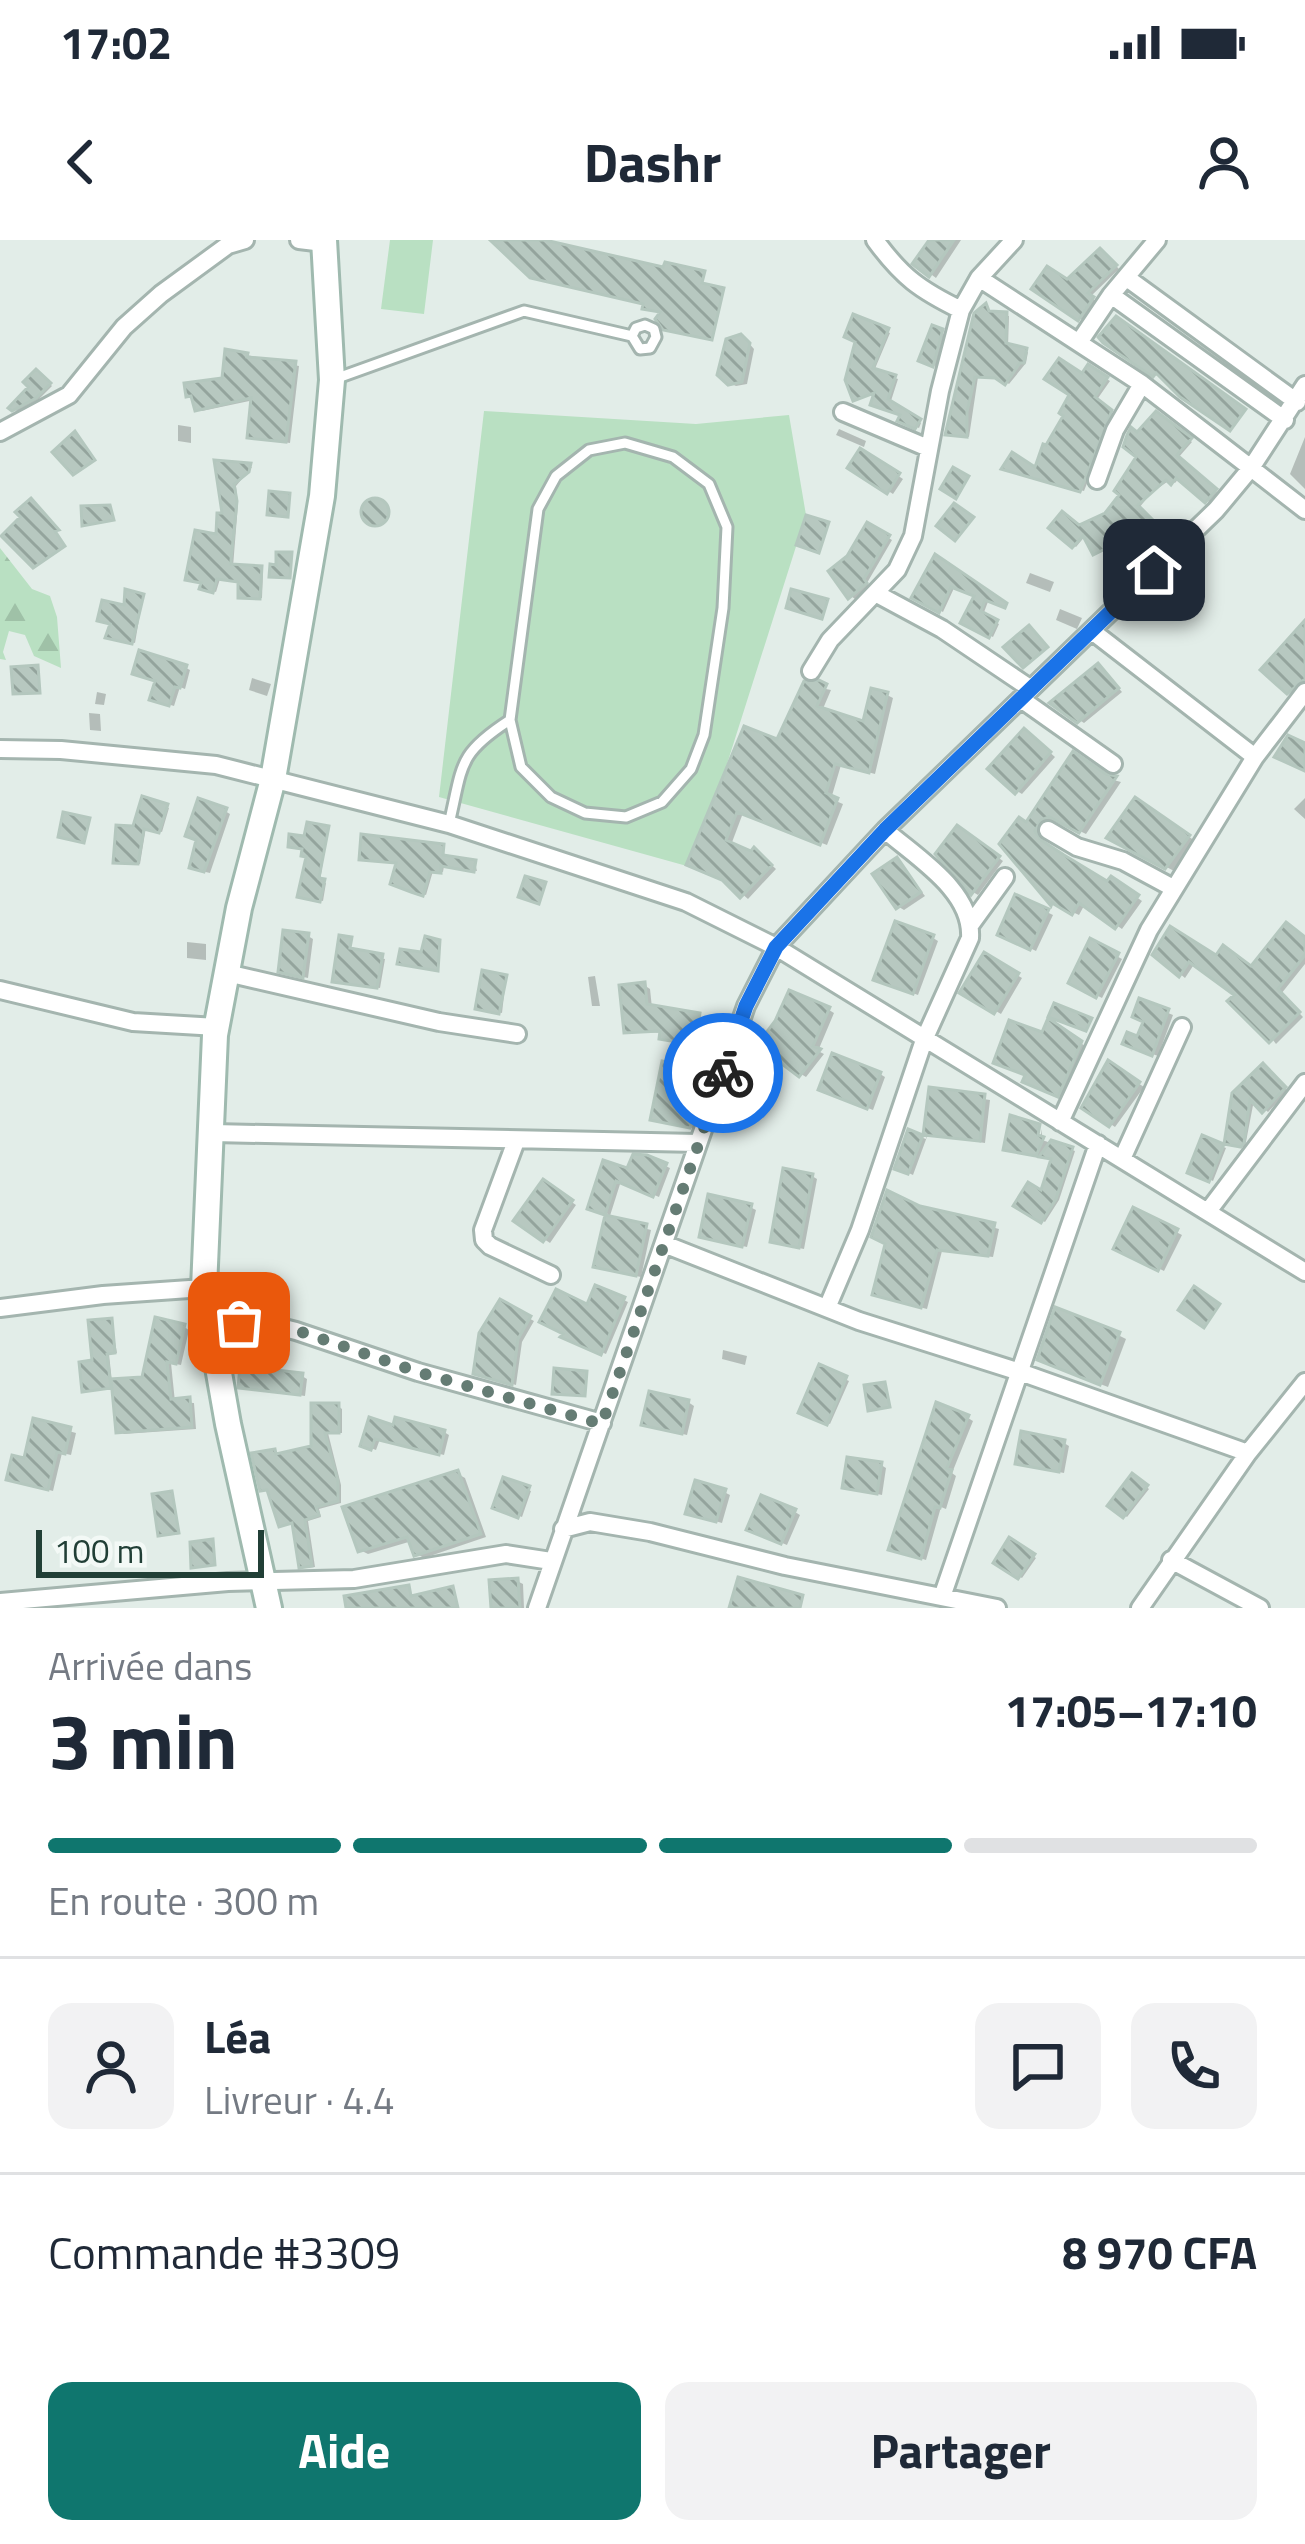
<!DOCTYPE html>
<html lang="fr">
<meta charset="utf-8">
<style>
:root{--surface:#fff;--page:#f2f2f3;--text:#1f2937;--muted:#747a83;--line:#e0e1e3;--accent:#0f766e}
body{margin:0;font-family:"Titillium Web",sans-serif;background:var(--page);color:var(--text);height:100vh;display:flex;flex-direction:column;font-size:45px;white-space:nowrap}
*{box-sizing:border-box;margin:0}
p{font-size:39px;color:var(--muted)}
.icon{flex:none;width:66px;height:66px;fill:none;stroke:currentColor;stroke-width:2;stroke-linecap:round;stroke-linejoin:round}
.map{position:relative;height:1368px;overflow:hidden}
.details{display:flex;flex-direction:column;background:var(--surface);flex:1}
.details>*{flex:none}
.scale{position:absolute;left:36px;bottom:30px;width:228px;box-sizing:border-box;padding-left:12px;border:6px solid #213f36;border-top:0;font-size:33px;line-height:42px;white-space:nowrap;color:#213f36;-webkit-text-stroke:9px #f3f9f6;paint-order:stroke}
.pin{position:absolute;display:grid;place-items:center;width:102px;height:102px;color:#fff;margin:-51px;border-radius:24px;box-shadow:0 6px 18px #0006}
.courier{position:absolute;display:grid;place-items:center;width:120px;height:120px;margin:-60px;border:9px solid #1a73e8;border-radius:50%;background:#fff;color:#222;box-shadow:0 3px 15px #0007}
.overview em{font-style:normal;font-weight:700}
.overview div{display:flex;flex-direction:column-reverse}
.overview{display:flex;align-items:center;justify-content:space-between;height:204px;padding:0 48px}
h1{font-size:78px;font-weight:700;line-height:90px}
.bar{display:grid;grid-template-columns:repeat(4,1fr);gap:18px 12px;align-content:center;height:144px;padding:0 48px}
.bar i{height:15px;border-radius:9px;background:var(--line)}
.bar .current{background:var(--accent)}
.bar p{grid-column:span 4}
.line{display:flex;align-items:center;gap:30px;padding:0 48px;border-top:3px solid var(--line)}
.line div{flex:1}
.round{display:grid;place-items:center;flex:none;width:126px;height:126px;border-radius:24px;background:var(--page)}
.cta{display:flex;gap:24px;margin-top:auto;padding:24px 48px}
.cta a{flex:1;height:138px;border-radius:24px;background:var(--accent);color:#fff;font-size:48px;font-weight:700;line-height:138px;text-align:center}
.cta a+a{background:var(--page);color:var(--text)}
.status{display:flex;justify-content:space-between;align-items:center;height:84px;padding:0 60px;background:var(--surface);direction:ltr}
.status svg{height:33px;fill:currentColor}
header{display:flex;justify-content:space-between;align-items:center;height:156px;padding:0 48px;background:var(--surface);font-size:54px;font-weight:700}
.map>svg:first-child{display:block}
.forest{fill:url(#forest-firs)}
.pitch{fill:#b9e0c2}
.shadow{fill:#0003}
.building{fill:url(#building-back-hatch);stroke:#b4c7be;stroke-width:3}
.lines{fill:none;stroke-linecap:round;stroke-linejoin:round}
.service-casing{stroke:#a4b5af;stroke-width:15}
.minor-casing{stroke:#a4b5af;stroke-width:22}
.secondary-casing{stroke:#9fbaaf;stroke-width:30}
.service{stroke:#fff;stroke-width:9}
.minor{stroke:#fff;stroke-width:16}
.secondary{stroke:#fff;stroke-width:24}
.done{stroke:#657c74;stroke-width:12;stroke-dasharray:0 21.6}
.route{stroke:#1a73e8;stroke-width:15}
</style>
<div class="status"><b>17:02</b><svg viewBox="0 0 49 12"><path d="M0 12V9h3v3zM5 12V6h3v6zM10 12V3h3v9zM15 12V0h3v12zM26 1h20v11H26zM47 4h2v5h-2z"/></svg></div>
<header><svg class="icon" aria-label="back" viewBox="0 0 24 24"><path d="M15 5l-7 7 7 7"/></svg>Dashr<svg class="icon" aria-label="person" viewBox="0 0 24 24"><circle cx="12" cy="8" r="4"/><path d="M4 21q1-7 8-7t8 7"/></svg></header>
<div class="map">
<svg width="1305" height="1368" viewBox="0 0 1305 1368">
<defs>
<pattern id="forest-firs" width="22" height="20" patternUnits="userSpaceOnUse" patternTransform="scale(3)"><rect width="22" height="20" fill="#b9e0c2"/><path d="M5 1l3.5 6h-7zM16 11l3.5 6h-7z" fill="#9fc1a7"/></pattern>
<pattern id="building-back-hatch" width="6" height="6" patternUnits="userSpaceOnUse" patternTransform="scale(3)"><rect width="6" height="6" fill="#b7c8c0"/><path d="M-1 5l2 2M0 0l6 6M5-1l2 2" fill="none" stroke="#94a49d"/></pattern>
</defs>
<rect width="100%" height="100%" fill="#e2ede8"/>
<!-- forest -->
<path class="forest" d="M0 308 32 349 50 356 57 377 61 428 34 416 25 395 9 391 3 412 6 420 0 419Z"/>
<!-- pitch -->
<path class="pitch" d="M390 0H433L424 74 381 69Z
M484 171 696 184 789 175 806 275 694 628 439 557Z"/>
<!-- shadow -->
<path class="shadow" d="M932 0H961L936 38 916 23Z
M1105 14 1119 29 1090 57 1097 62 1084 81 1035 48 1068 43Z
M986 67 991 74 1009 76 1008 107 1028 112 1026 123 1009 144 1000 137H978L969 197 951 194Z
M855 78 890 93 874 131 898 139 890 164 921 183 919 188 901 180 904 174 874 164 877 153 856 159 848 139 858 101 847 96Z
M933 89 944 94 936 126 921 119Z
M747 101 754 109 747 144 736 146 730 143Z
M247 115 299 126 290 203 250 197 254 160 202 171 189 155 224 140Z
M1089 128 1110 141 1096 161 1114 174 1084 251 1008 230 1037 231Z
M40 134 52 146 39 159 17 171 13 168Z
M1156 174 1192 202 1178 218 1217 252 1209 262 1180 237 1175 243 1170 240 1152 252 1139 268 1161 290 1147 304 1137 295 1097 314 1086 295 1076 307 1052 287 1080 289 1106 276 1123 255 1140 217 1137 195Z
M178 185 191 187V203L178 201Z
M839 189 866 201 864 207 836 195Z
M1305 197V249L1290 234Z
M861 212 903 239 893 254 851 227Z
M218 223 252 227 236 246 238 264 233 327 263 330 262 358H244L241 341 220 339 216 352 203 347 226 277Z
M366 273a12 12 0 1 1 24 0a12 12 0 1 1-24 0Z
M868 286 892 300 867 343 869 346 855 359 851 356 849 319Z
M936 318 989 359 983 375 999 384 993 397 964 382 978 355 955 346 943 372 915 357Z
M1030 333 1054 342 1050 352 1026 343Z
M143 356 135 403 111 398 127 369Z
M1060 369 1082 378 1077 389 1056 380Z
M186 428 190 430 185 449 180 447 174 466 157 461Z
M1103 430 1122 452 1084 483 1054 463Z
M252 438 271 444 267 456 249 450Z
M806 445 831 450 822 471 865 485 887 455 893 458 875 534 841 525 831 559 843 564 827 605 743 573 731 605 761 615 776 629 748 659 726 640 690 623 779 502Z
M97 452 106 454 104 465 95 464Z
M89 473 100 474 101 491 90 490Z
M1030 495 1055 517 1022 554 1017 551Z
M1106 538 1121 542 1086 594 1055 579 1042 588V602L1108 645 1112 640 1142 661 1122 689 1085 664 1079 675 1053 663 1003 603Z
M1305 558V579L1294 569Z
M144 560 169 568 162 592 146 587 140 624 119 622Z
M1144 565 1195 601 1174 631 1111 597Z
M225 571 230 574 210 633 197 630Z
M328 589 320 641 326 643 323 661 303 657 309 617 307 599Z
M958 589 1003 621 978 655 973 652Z
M443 607 445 618 475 623 477 631 444 626 443 632 433 631 426 655 397 644Z
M897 621 925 656 904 670 899 667Z
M1017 658 1053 675 1036 711 1001 694Z
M308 696 313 699 308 738 286 733Z
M933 698 938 701 918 755 882 742Z
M1305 699V724L1281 754 1303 777 1276 804 1238 754 1195 723 1185 738 1156 714 1217 719 1252 729Z
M350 700 352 712 385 719 380 748 338 742Z
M187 702 206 704V720L187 718Z
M1092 703 1122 719 1102 758 1071 742Z
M985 716 1022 738 1001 774 963 752Z
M595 736 600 766H592L588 737Z
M506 738 502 773 481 769Z
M644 745 650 749 652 768 705 779 700 806 667 800 663 793 627 791Z
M1141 762 1173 775 1158 816 1131 806 1147 781Z
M829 770 834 773 818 811 824 814 806 837 801 834 778 782Z
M1049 782 1088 808 1065 858 1033 845Z
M1109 824 1144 847 1115 887 1085 867Z
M1267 829 1288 851 1268 872 1254 860 1245 907 1231 905 1234 855Z
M709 834 714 837 696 889 659 881Z
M880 834 885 837 873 870 827 852Z
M931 851 990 860 985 903 928 894 913 935 898 928 909 893 926 899Z
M1042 889V900L1075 911 1059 960 1045 982 1017 965 1043 954 1054 919 1012 911H1038Z
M1204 899 1226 908 1213 941 1191 931Z
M647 918 670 928 659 957 621 941 609 979 651 990 641 1037 602 1029 597 1026 608 974 595 970 605 924 629 932Z
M812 936 817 939 804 1009 778 1004 773 1001Z
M544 943 576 965 550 1003 517 981Z
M750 967 756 970 747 1007 707 998Z
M919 968 999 989 993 1017 942 1011 927 1069 880 1057Z
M1135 971 1182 995 1164 1031 1117 1007Z
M597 1048 628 1062 606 1114 568 1098Z
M501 1063 534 1081 522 1102 516 1145 481 1135Z
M111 1081 117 1113 109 1114 112 1142 144 1140 184 1087 189 1090 181 1125 171 1123 175 1162 194 1163 196 1189 124 1194 119 1191 115 1148 85 1150Z
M1118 1095 1126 1099 1108 1147 1048 1124Z
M723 1110 747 1116 745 1125 722 1119Z
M820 1128 849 1141 830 1184 802 1172Z
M302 1136 307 1139 305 1156 242 1147Z
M688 1162 694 1166 687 1195 650 1186Z
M338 1166 342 1169V1193H328L341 1245V1263L319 1269 321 1277 308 1281 315 1327 306 1328 302 1326 296 1285H282L271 1251 262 1249 275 1212 282 1216 314 1209Z
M968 1178 973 1181 952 1233 956 1236 946 1269 941 1267 926 1320 897 1311Z
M36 1182 76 1193 71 1215 62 1213 53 1251 15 1241 26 1221Z
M395 1189 444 1192 449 1195 444 1215 380 1199 376 1210 363 1205Z
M1064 1203 1069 1206 1064 1233 1023 1225Z
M881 1225 886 1228 882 1255 845 1247Z
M458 1234 465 1238 486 1297 424 1318 417 1314 412 1301 368 1314 360 1310Z
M1133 1237 1149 1249 1127 1277 1111 1265Z
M505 1241 531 1251 522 1277 495 1267Z
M724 1252 730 1255 722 1283 694 1275Z
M172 1254 180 1294 164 1296 161 1294Z
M795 1272 800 1275 787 1305 755 1292Z
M1010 1301 1036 1318 1022 1338 997 1322Z
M517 1341 523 1344 524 1368H494Z"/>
<!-- building -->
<path class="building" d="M490 0H545L663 27 665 22 705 31 702 43 724 48 712 100 663 90 655 79 660 72 642 69 643 64 530 38Z
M929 0H954L929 37 912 24Z
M1100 8 1117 25 1088 53 1094 57 1078 81 1031 49 1047 26 1067 39Z
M986 63 989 71 1007 72 1006 103 1027 108 1024 123H1020L1005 145 995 138 975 137 967 172V197L945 195 974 73Z
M853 74 889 88 873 128 896 135 888 159 921 179 915 189 897 181 900 175 870 165 874 153 853 161 845 140 855 102 844 97Z
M1116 76 1246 169 1230 191 1180 157 1156 133 1153 137 1103 103 1098 97Z
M932 85 943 89 933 127 918 121Z
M741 94 750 103 742 142 728 145 717 135 726 99Z
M225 109 248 113 247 117 296 121 286 202 247 198 251 158 195 171 191 156 186 157 184 143 222 138Z
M1059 118 1082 133 1088 124 1108 137 1095 157 1112 170 1080 252 1001 229 1012 212 1035 227 1043 204 1046 205 1063 176 1059 173 1069 155 1044 139Z
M36 129 51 143 36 158 12 171 8 168 28 147 23 142Z
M1156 171 1192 198 1177 215 1217 249 1205 263 1176 238 1171 245 1166 240 1138 265 1160 287 1143 304 1133 295 1093 315 1083 296 1072 308 1048 288 1062 271 1079 285 1105 273 1119 255 1114 251 1136 217 1123 207 1127 195 1131 187 1137 192Z
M75 191 95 220 73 235 52 212Z
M860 208 900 233 887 254 847 228Z
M214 220 251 223 249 232 234 244 237 261 231 320V324L262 326 260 359 238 358V342L217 339 213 353 199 349 201 343 185 340 195 290 216 294 217 273H222Z
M953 227 969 236 956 259 940 249Z
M269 251 290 253 288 277 267 275Z
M361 272a14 14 0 1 1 28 0a14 14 0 1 1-28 0Z
M31 258 59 290 55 291 65 306 33 328 1 296 20 277 15 272Z
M954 263 974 277 955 301 936 286Z
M110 265 114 280 82 286 81 266Z
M806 275 829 282 819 313 796 305Z
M867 282 890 295 864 339 867 343 848 359 828 331 847 316Z
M276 312H292L290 338 269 337 270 324 276 325Z
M935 314 1007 363 1005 368 985 360 981 371 998 380 989 398 960 383 974 356 951 347 939 373 911 358Z
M125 349 144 354 132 404 105 398 110 384 97 381 102 360 124 365Z
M791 349 828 359 822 379 786 368Z
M1305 380V439L1287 454 1260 430Z
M1029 385 1048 407 1023 428 1003 407Z
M139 410 187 425 180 448 175 447 169 466 149 460 155 441 132 434Z
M1098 423 1119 448 1077 483 1049 463Z
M38 425 40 453 13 454 11 427Z
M819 440 827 444 817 466 863 481 871 448 888 452 869 533 835 524 826 553 838 558 820 605 737 572 726 600 751 611 754 607 772 625 740 658 722 640 686 625 744 486 777 499 804 441Z
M1024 488 1051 512 1015 554 987 529Z
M1288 495 1305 503V531L1274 517Z
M1073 511 1106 534 1117 536 1079 593 1049 577 1041 580 1035 591 1041 600 1064 615 1107 641 1111 636 1139 655 1115 689 1079 663 1072 675 1052 663 1051 666 999 604 1019 577 1026 582Z
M142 556 168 564 159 593 144 589 138 624 113 623 116 585 133 586Z
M1135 557 1190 595 1165 629 1106 598Z
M198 558 227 568 204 632 189 628 196 600 185 596Z
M63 572 90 578 84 603 58 597Z
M307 582 329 586 319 638 325 639 320 662 297 657 306 617 301 616 302 609 288 607 289 594 304 596Z
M957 585 1000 616 971 655 935 614Z
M361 594 444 604 443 615 476 620 474 632 441 626V633L430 632 423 656 411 652 390 644 396 623 359 620Z
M897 617 921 652 896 669 872 634Z
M525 636 546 642 539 664 518 657Z
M1015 654 1049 669 1030 710 997 695Z
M895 681 934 695 913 754 873 740Z
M1286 682 1305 697V715L1278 749 1300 772 1269 803 1227 761 1234 755 1189 722 1179 737 1152 715 1170 686 1216 715 1223 705 1251 726Z
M283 690 309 693 303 738 278 732Z
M339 695 352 697 350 708 383 714 377 748 332 742Z
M425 696 440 700 438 731 397 724 400 709 421 712Z
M1090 698 1119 713 1096 758 1068 743Z
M984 712 1019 733 994 774 959 753Z
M482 730 507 735 499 774 475 769Z
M645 742 647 764 700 773 695 805 659 799 660 791 624 793 619 745Z
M789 750 830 767 813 806 821 809 799 837 757 805 775 781Z
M1139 758 1169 769 1152 816 1122 804 1127 792 1137 796 1143 782 1132 777Z
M1054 763 1092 778 1086 791 1048 777Z
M1048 778 1082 801 1058 857 1022 842 1025 835 993 823 1009 780 1042 792Z
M832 813 881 832 867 869 818 850Z
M1108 820 1140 842 1109 887 1081 868Z
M662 821 710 831 690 888 650 880Z
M1263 823 1286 847 1262 873 1250 860 1244 903 1241 907 1224 904 1232 853Z
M929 847 985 854 980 901 923 895Z
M1010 875 1040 884 1038 895 1044 897 1036 916 1003 910Z
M908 889 923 895 908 934 894 929Z
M1202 895 1224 904 1209 942 1187 933Z
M1051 900 1073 907 1056 959 1041 983 1013 966 1028 942 1041 950 1051 919 1039 917Z
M633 914 647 915 667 923 653 957 616 941 605 975 587 969 603 920 627 928Z
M783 928 813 934 799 1008 770 1002Z
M543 939 573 960 543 1002 513 981Z
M887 950 920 966 995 983 988 1016 937 1010 921 1068 872 1055 885 1004 871 997Z
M708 954 752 964 742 1007 699 997Z
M1133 967 1178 989 1158 1031 1113 1009Z
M605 975 647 984 636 1036 593 1027Z
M595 1045 625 1057 601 1115 560 1097 563 1094 539 1082 556 1049 587 1064Z
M1194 1046 1220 1064 1204 1088 1178 1070Z
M500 1059 531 1076 518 1099 512 1145 473 1134 479 1093Z
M1055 1067 1120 1092 1100 1145 1037 1120Z
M155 1077 185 1084 176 1124 167 1122 171 1159 190 1157 192 1187 116 1193 111 1139 142 1137Z
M112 1078 115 1113 107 1114 111 1148 82 1152 79 1122 92 1120 88 1080Z
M819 1124 847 1136 827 1185 798 1173Z
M240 1126 303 1133 300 1155 238 1148Z
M554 1128 587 1131 585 1156 552 1154Z
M885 1142 890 1167 868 1171 864 1145Z
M649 1151 689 1160 682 1194 641 1185Z
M936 1162 969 1175 947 1228 952 1230 940 1268 935 1267 921 1319 888 1310Z
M311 1163H339V1193H325L338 1241V1261L316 1267 319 1275 305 1280 312 1326 299 1328 292 1283 279 1287 267 1250 260 1251 251 1213 275 1209 276 1214 311 1206Z
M369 1177 393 1185 395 1177 445 1190 439 1215 375 1199 371 1210 360 1206Z
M33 1178 71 1187 65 1214 57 1212 48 1250 6 1240 12 1215 24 1218Z
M1021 1191 1065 1200 1059 1232 1015 1224Z
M847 1217 882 1222 877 1254 842 1248Z
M458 1230 481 1294 414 1316 407 1297 358 1312 342 1267Z
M1132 1233 1148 1245 1123 1278 1107 1266Z
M503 1237 530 1246 518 1278 492 1268Z
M695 1240 726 1249 716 1282 685 1274Z
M172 1251 179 1293 158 1296 152 1254Z
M761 1255 796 1269 781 1304 746 1290Z
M1009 1297 1035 1314 1018 1339 993 1323Z
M213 1299 215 1325 191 1328 190 1302Z
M738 1337 803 1355 800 1368H729Z
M518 1338 520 1368H491L489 1340Z
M409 1345 411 1356 453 1346 458 1368H346L344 1356Z"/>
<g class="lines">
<defs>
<path id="service" d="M332 140 524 71 632 96 640 109 650 108 656 97 654 89 645 85 636 88 632 96
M625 203 673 217 709 244 727 287 723 368 704 495 691 529 662 562 626 577 585 573 551 557 521 527 510 480 538 269 556 236 589 210Z
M449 584C463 525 457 514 510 480"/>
<path id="minor" d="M299 0 324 3
M875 0C902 37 920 50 961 70
M979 38 1142 144 1251 228 1305 145
M1127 38 1297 162
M1111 55 1285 180
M1080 101 1111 55 1157 0
M843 172 928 208
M0 192 69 155 124 87 161 54 228 5 245 0
M1097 240 1115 190 1142 144
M877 354 942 389 1031 449
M1092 391 1255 517
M811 431 830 400 897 330 913 296 940 151 961 70 979 38 1014 0
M1021 459 1113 524
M0 509 61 510 216 525 449 584 686 662 776 707 1305 1032
M1048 590 1077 607 1123 621 1173 648
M971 684 1005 637
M227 733 439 782 517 794
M0 750 133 782 217 787
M1060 882 1149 690 1255 517 1305 452
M213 893 698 903
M516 901 483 990 484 1000 490 1006 551 1035
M1122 919 1182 787
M1209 970 1305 843
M664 1004 859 1081 1020 1132 1248 1213
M0 1068 103 1055 204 1048
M827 1068 860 990 924 800 970 698C973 651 917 618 885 590
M210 1082 268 1084 296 1091 418 1132 602 1183
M563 1289 590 1282 650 1292 785 1326 997 1368
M1171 1320 1260 1368
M942 1357 1098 904
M0 1362 228 1342 354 1339 506 1314 551 1321
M537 1368 746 766 776 707 885 590 1216 270 1251 228 1305 270
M1140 1368 1248 1213 1305 1142"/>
<path id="secondary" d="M269 1368 228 1184 204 1048 215 795 239 668 273 539 322 256 332 140 324 0"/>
</defs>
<!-- service casing -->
<use href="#service" class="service-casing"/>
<!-- minor casing -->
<use href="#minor" class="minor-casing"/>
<!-- secondary casing -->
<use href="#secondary" class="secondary-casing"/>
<!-- service -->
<use href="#service" class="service"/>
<!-- minor -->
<use href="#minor" class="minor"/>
<!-- secondary -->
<use href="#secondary" class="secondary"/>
</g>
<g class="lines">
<!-- done -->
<path class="done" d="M239 1083 296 1090 418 1132 602 1184 723 833"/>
<!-- route -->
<path class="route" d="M723 833 746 766 776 707 885 590 1154 330"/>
</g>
</svg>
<div class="scale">100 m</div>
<div class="pin" style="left:239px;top:1083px;background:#ea580c"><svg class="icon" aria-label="bag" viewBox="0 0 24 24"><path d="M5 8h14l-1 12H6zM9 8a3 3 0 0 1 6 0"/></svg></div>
<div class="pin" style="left:1154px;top:330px;background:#1f2937"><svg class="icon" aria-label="home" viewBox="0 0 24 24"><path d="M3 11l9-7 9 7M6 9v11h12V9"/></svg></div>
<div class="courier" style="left:723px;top:833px"><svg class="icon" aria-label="bike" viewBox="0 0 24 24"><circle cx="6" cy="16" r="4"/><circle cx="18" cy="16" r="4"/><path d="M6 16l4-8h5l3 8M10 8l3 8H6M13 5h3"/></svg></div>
</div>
<section class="details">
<div class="overview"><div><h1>3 min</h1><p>Arrivée dans</p></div><em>17:05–17:10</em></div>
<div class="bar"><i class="current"></i><i class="current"></i><i class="current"></i><i></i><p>En route · 300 m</p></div>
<div class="line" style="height:216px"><a class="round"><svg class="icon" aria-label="person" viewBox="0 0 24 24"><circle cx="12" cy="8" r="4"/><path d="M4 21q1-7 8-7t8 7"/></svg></a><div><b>Léa</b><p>Livreur · 4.4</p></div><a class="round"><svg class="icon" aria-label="chat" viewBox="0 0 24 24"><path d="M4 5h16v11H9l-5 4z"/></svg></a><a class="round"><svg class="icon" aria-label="phone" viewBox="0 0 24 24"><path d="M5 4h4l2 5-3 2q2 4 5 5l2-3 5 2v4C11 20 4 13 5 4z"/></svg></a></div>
<div class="line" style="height:156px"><div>Commande #3309</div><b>8 970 CFA</b></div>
<div class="cta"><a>Aide</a><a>Partager</a></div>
</section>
